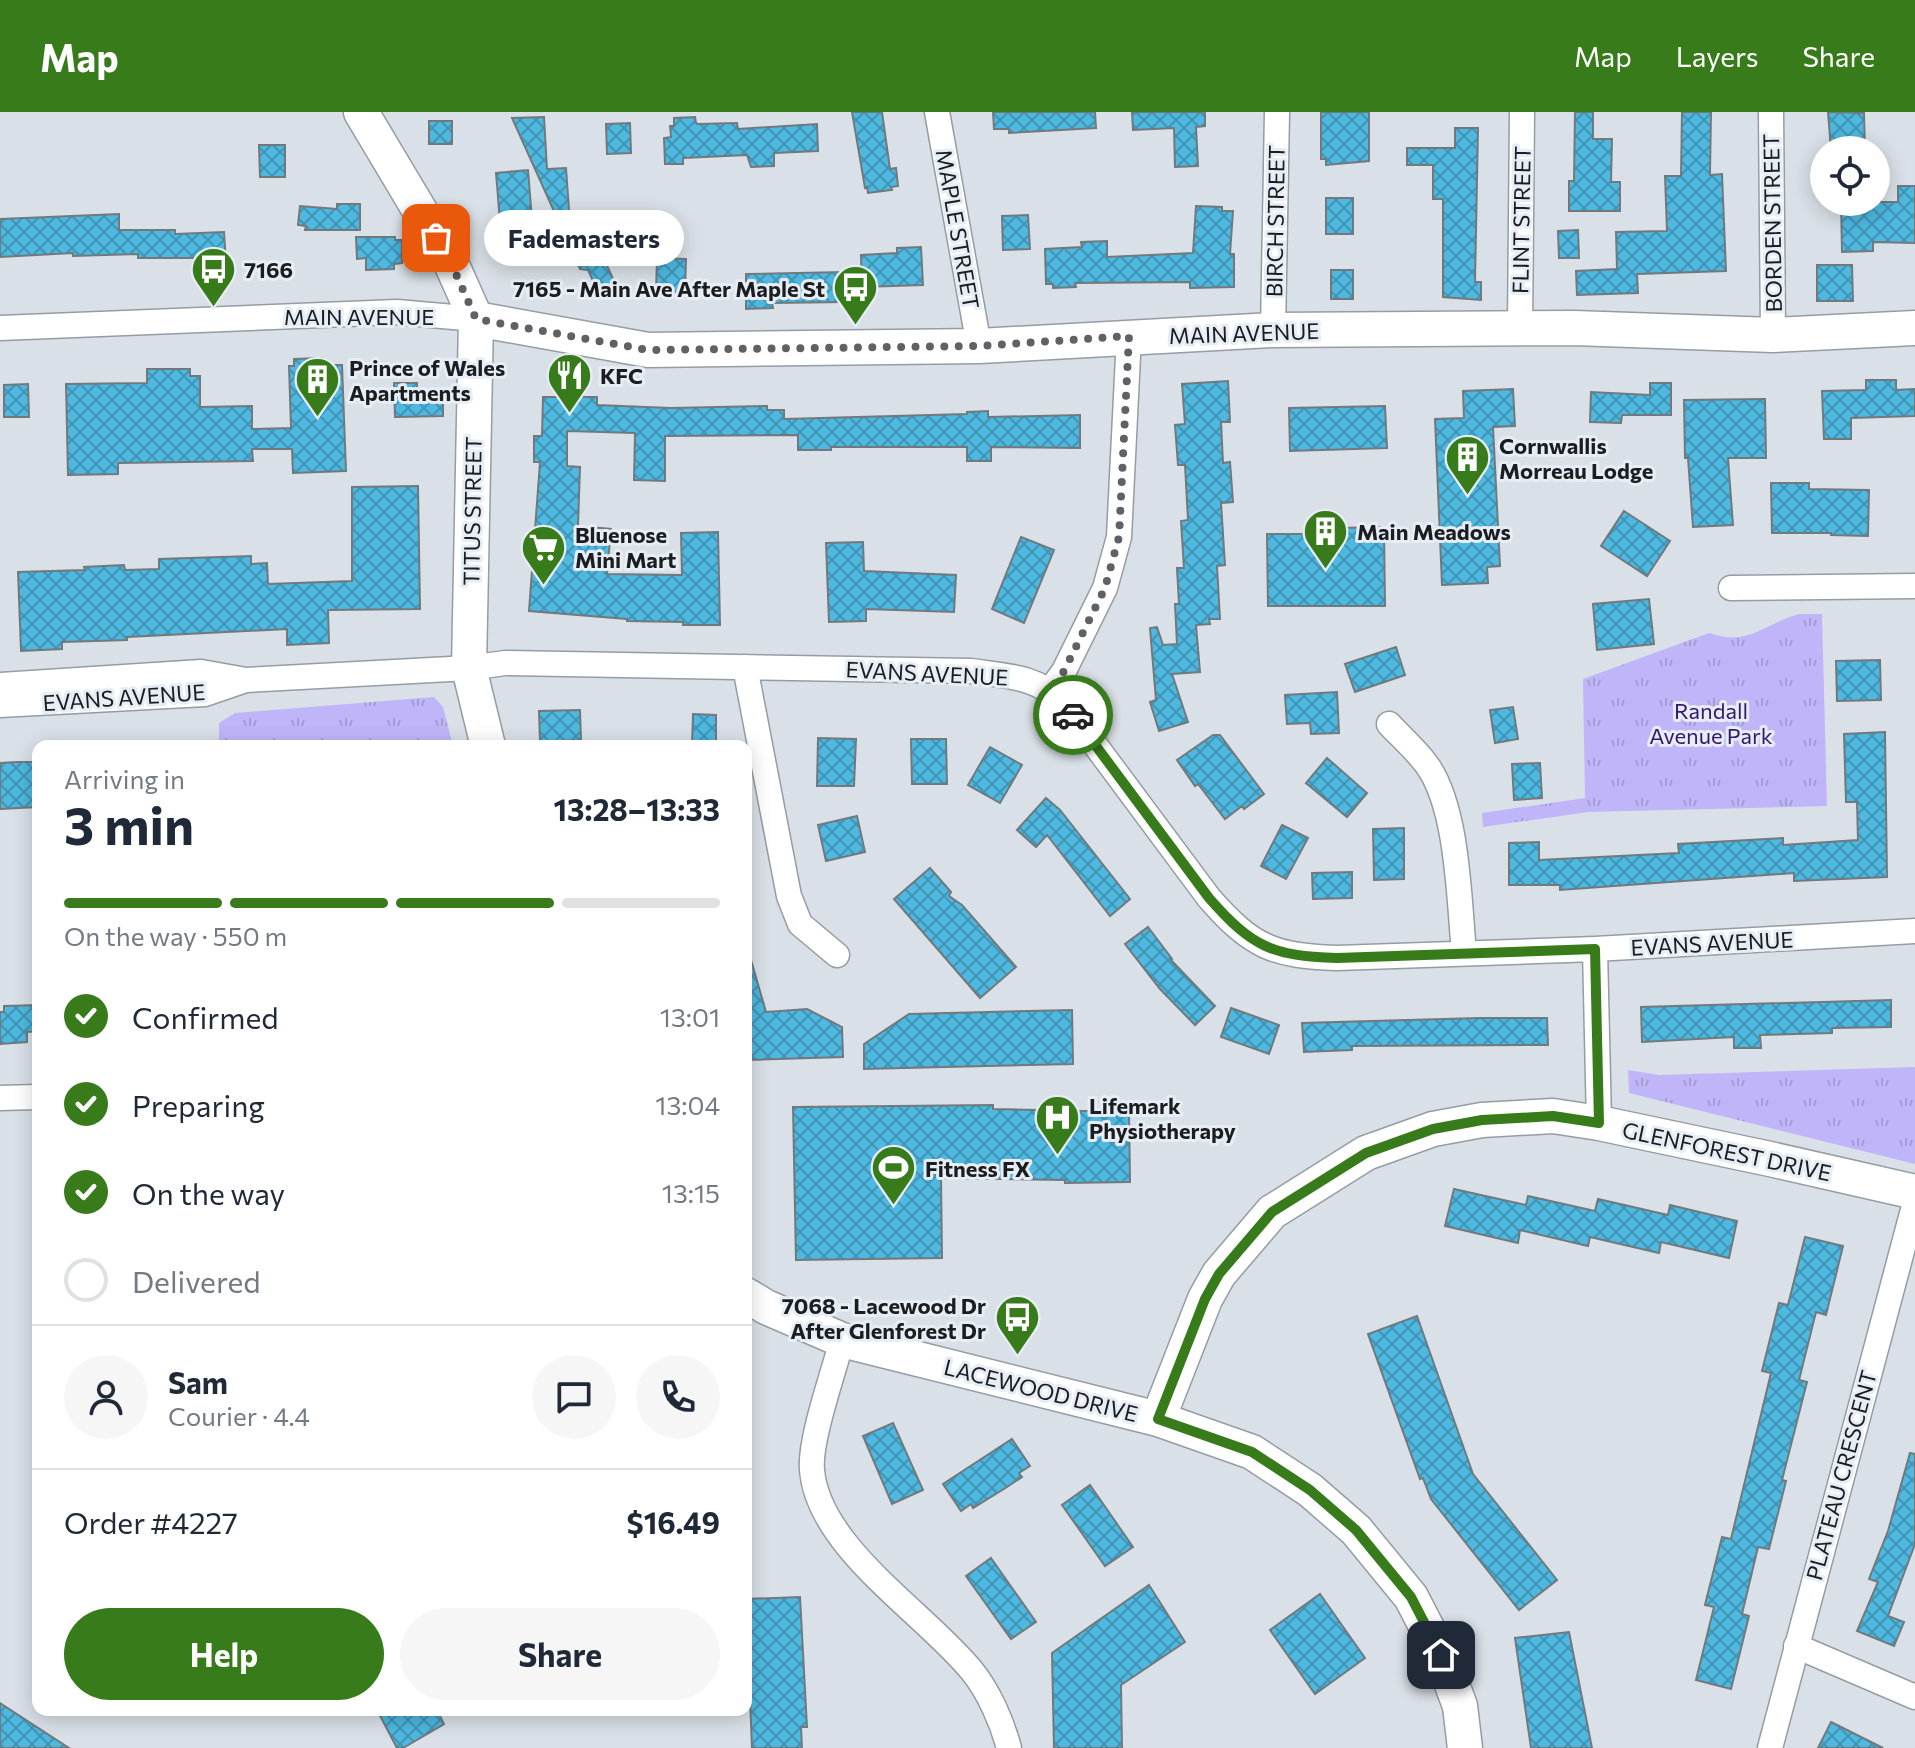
<!DOCTYPE html>
<meta charset="utf-8">
<style>
:root{--surface:#fff;--page:#f6f6f7;--text:#1f2937;--muted:#747a83;--line:#e0e1e3;--accent:#387b1b}
body{margin:0;font-family:Commissioner,sans-serif;background:var(--page);color:var(--text);height:100vh;display:flex;flex-direction:column;font-size:30px;white-space:nowrap}
*{box-sizing:border-box;margin:0}
p{font-size:26px;color:var(--muted)}
.icon{flex:none;width:44px;height:44px;fill:none;stroke:currentColor;stroke-width:2;stroke-linecap:round;stroke-linejoin:round}
.map{position:relative;flex:1;overflow:hidden}
.drawer{position:absolute;left:32px;top:628px;width:720px;height:976px;display:flex;flex-direction:column;background:var(--surface);border-radius:16px;box-shadow:0 4px 20px #0003}
.drawer>*{flex:none}
.buttons{position:absolute;left:1810px;top:24px;display:grid;gap:16px}
.buttons a{display:grid;place-items:center;width:80px;height:80px;border-radius:50%;background:var(--surface);box-shadow:0 4px 20px #0003;font-size:40px}
.pin{position:absolute;display:grid;place-items:center;width:68px;height:68px;color:#fff;margin:-34px;border-radius:16px;box-shadow:0 4px 12px #0006}
.courier{position:absolute;display:grid;place-items:center;width:80px;height:80px;margin:-40px;border:6px solid #387b1b;border-radius:50%;background:#fff;color:#222;box-shadow:0 2px 10px #0007}
.bubble{position:absolute;height:56px;border-radius:28px;background:var(--surface);box-shadow:0 4px 20px #0003;font-size:26px;font-weight:700;line-height:56px;text-align:center}
.headline em{font-style:normal;font-weight:700}
.headline div{display:flex;flex-direction:column-reverse}
.headline{display:flex;align-items:center;justify-content:space-between;height:136px;padding:0 32px}
h1{font-size:52px;font-weight:700;line-height:60px}
.bar{display:grid;grid-template-columns:repeat(4,1fr);gap:12px 8px;align-content:center;height:96px;padding:0 32px}
.bar i{height:10px;border-radius:6px;background:var(--line)}
.bar .active{background:var(--accent)}
.bar p{grid-column:span 4}
.line{display:flex;align-items:center;gap:20px;padding:0 32px;border-top:2px solid var(--line)}
.line div{flex:1}
.round{display:grid;place-items:center;flex:none;width:84px;height:84px;border-radius:42px;background:var(--page)}
ol{padding:0 32px;list-style:none}
li{display:flex;align-items:center;gap:24px;height:88px}
li p{margin-inline-start:auto}
li .icon{padding:8px;border-radius:50%;background:var(--accent);color:#fff;stroke-width:4}
li:last-child{color:var(--muted)}
li i{width:44px;height:44px;border:4px solid var(--line);border-radius:50%}
.cta{display:flex;gap:16px;margin-top:auto;padding:16px 32px}
.cta a{flex:1;height:92px;border-radius:48px;background:var(--accent);color:#fff;font-size:32px;font-weight:700;line-height:92px;text-align:center}
.cta a+a{background:var(--page);color:var(--text)}
header{display:flex;align-items:center;gap:48px;box-sizing:border-box;height:112px;padding:0 40px;background:var(--accent);color:#fff}
header strong{font-size:38px}
nav{display:flex;gap:44px;margin-inline-start:auto;font-size:28px}
.map>svg:first-child{display:block}
.park{fill:url(#park-tufts)}
.building{fill:url(#building-cross-hatch);stroke:#71797d;stroke-width:2}
.lines{fill:none;stroke-linecap:round;stroke-linejoin:round}
.street-casing{stroke:#969ca3;stroke-width:27}
.secondary-casing{stroke:#969ca3;stroke-width:37}
.street{stroke:#fff;stroke-width:24}
.secondary{stroke:#fff;stroke-width:34}
.done{stroke:#5e6166;stroke-width:8;stroke-dasharray:0 14.4}
.route{stroke:#387b1b;stroke-width:10}
.labels{text-anchor:middle;dominant-baseline:central;stroke-width:6;stroke-linejoin:round;paint-order:stroke}
.street-label{font-size:22px;fill:#1b1d20;stroke:#e6edf4}
.poi-label{font-size:22px;font-weight:bold;fill:#1b1d20;stroke:#e6edf4;text-anchor:start}
.park-label{font-size:22px;fill:#361670;stroke:#e6edf4}
</style>
<header>
<strong>Map</strong>
<nav><a>Map</a><a>Layers</a><a>Share</a></nav>
</header>
<div class="map">
<svg width="1915" height="1636" viewBox="0 0 1915 1636">
<defs>
<pattern id="park-tufts" width="24" height="20" patternUnits="userSpaceOnUse" patternTransform="scale(2)"><rect width="24" height="20" fill="#c1b5f9"/><path d="M3 7l-1-3M5 7V3M7 7l1-3M15 17l-1-3M17 17v-4M19 17l1-3" fill="none" stroke="#a59bd5"/></pattern>
<pattern id="building-cross-hatch" width="8" height="8" patternUnits="userSpaceOnUse" patternTransform="scale(2)"><rect width="8" height="8" fill="#4eb8e0"/><path d="M0 0l8 8M0 8l8-8" fill="none" stroke="#4095b5"/></pattern>
</defs>
<rect width="100%" height="100%" fill="#d9e0e7"/>
<!-- park -->
<path class="park" d="M1799 502H1822L1827 694 1588 700 1483 715 1482 701 1585 686 1583 567 1709 521C1749 535 1763 512 1799 502Z
M434 585 443 595 453 634H219V611L235 601Z
M1915 955V1052L1629 981 1628 958 1659 963Z"/>
<!-- building -->
<path class="building" d="M852 0H882L890 57 896 56 898 74 891 75 892 78 868 81 867 75 865 76Z
M993 0H1095L1096 16 1009 21V17H994Z
M1132 0H1205V14L1196 15 1198 54 1175 55 1174 16 1133 18Z
M1321 0H1369V49L1326 53V47H1321Z
M1575 0H1593V27H1612L1611 70H1620V99H1569V69H1574Z
M1682 0H1711L1710 63 1722 62 1726 159 1637 162 1638 181 1577 183 1576 159 1617 157 1616 120 1667 119 1665 64H1681Z
M1828 0 1864 1 1865 38H1831Z
M544 5 547 57 566 56 571 125 590 116 619 180 599 182 588 158 580 157 512 6Z
M695 5 696 11 698 12 737 11 738 17 817 12 818 39 774 41V54L751 55 747 43 683 46V52H665L664 26 671 25 670 14H674V6Z
M429 9H452V32H429Z
M630 11 631 41 607 42 606 12Z
M1455 16H1478L1475 170H1481V188L1443 185V87H1433V53H1407V36H1455Z
M259 33H285V65H260Z
M528 58 533 120 501 122 496 61Z
M1898 74H1915V131L1873 130V139L1842 140 1841 90H1898Z
M1326 86H1353V122H1326Z
M337 92H360V118H305L306 114 298 113 300 94 337 97Z
M1196 94 1222 95V99H1233L1230 142H1234V175L1190 176V170L1075 171 1076 175 1053 176V172H1046L1045 137 1082 135 1081 130 1107 129V145L1193 141Z
M119 102V118H175V122L224 120 226 151 206 152V146H138V142L73 144V141L0 145V107Z
M1028 103 1030 137 1003 138 1002 104Z
M1578 118 1579 146H1559L1558 119Z
M356 125H395V128H402V151L394 152V157L366 158V146L357 147Z
M921 135 923 173 862 175 861 143 897 141V136Z
M657 146 686 147 685 180H656Z
M1817 153H1852L1853 189H1817Z
M1331 158H1353V187H1331Z
M844 160 845 190 772 191 773 196 746 197V162Z
M322 246V253H342L346 359 293 361 292 337H252L253 349 118 351V362L68 363 66 272 147 271V257H190V264H200V295L252 294V317L291 316 289 254H294V247Z
M1866 268H1896V278L1915 277V304L1851 306V327H1824L1822 279 1866 278Z
M1228 269 1230 310H1221L1223 351 1230 350 1233 390 1221 391 1225 453 1217 454 1220 507H1209L1210 512 1196 513 1200 560 1172 562 1188 610 1159 619 1150 590 1156 588 1150 516 1157 515 1163 533 1177 532 1175 492H1179L1177 456H1184L1181 409 1188 408 1185 353H1178L1175 313 1185 312 1182 272Z
M394 271H417V281H443V304L395 305Z
M1650 271H1671V303H1622L1621 311 1590 310 1591 280 1650 283Z
M28 272 29 305H4V273Z
M1513 277 1515 314 1493 315 1500 454 1487 455 1488 471 1442 473 1435 307 1464 306 1463 279Z
M543 285H597V293L671 296 767 294V298H784V307L967 302V300L988 299V305L1080 303V336L991 335V349H967V335H831V338H798V323L665 324V369L634 368 635 321 567 319V354L580 355 578 414 611 417 607 462 682 463 681 421 718 420 720 513H683V510L627 509V507L529 499 540 350H534V324H542Z
M1765 287 1766 346H1728L1733 413 1693 415 1688 346H1685L1684 288Z
M1385 294 1387 336 1290 339 1289 296Z
M1771 371H1809V377L1869 378 1868 424 1831 423V421H1772Z
M418 374 420 497 328 498 329 531 287 533V517L127 525V528L62 530V537L21 539 18 460 85 458 84 455 124 453 125 458 159 457V447L251 444V452L267 451 268 472 352 469V375Z
M1624 399 1670 429 1647 464 1601 434Z
M1384 415 1385 494H1268L1267 422H1339L1338 416Z
M1021 425 1054 438 1024 511 992 497Z
M863 430 864 459 956 463 954 500 866 497V509L829 510 826 431Z
M1649 487 1654 532 1597 538 1593 492Z
M1396 535 1405 563 1355 580 1345 552Z
M1880 548 1881 588 1837 589 1836 549Z
M1337 580 1339 621 1311 622 1310 611 1287 612 1285 583Z
M1513 595 1518 627 1495 631 1490 598Z
M580 598 581 628 540 630 539 599Z
M693 602 716 603V634H692Z
M1885 620 1887 765 1794 769V761L1560 778V773H1509V731L1539 730V748L1679 741 1678 732 1783 726V733L1858 728 1857 690H1846L1844 622Z
M1213 623H1220L1264 682 1244 697 1242 694 1225 707 1198 672 1195 674 1177 648Z
M818 626 856 627 854 674H817Z
M911 627H946L947 672H912Z
M990 635 1022 653 1000 691 968 673Z
M1327 646 1367 681 1347 705 1306 671Z
M17 650H38V695L0 697V651Z
M1540 651 1542 686 1514 688 1512 652Z
M1046 686 1060 698 1130 787 1110 804 1047 723 1036 735 1017 718Z
M857 704 865 740 826 749 818 713Z
M1282 713 1308 726 1286 767 1261 754Z
M1404 716V767L1374 768 1373 717Z
M930 756 951 780 949 784 962 793 1016 855 980 886 894 787Z
M1352 760V786L1313 787 1312 761Z
M1148 815 1172 847 1171 848 1215 894 1195 913 1160 877 1125 832Z
M751 848 766 900 807 897 842 915 843 945 746 948V849Z
M1891 888V915L1832 916V921L1760 923 1761 936H1734V925L1642 930 1641 895Z
M38 893V919L27 920V930L0 932V900H4V894Z
M1231 896 1279 913 1269 942 1221 925Z
M1072 898 1073 952 864 957V932L909 902Z
M1479 906H1547L1548 933 1352 934V938L1304 940 1302 911Z
M993 993V997L1129 1000 1130 1070 1065 1071V1068L941 1066 942 1146 796 1148 793 995Z
M1454 1077 1526 1093 1528 1084 1595 1099 1598 1087 1668 1103 1670 1093 1737 1109 1729 1146 1661 1130 1659 1141 1590 1125 1588 1134 1520 1118 1518 1131 1445 1114Z
M1805 1125 1843 1134 1826 1203 1816 1200 1799 1268 1807 1270 1782 1368 1786 1369 1769 1437 1758 1435 1742 1502 1749 1504 1731 1577 1696 1568 1714 1495 1705 1493 1722 1425 1731 1427 1771 1261 1762 1259 1779 1191 1788 1193Z
M1417 1204 1473 1362 1557 1468 1519 1498 1431 1387 1423 1366 1420 1367 1368 1222Z
M893 1311 923 1378 892 1392 863 1324Z
M1012 1327 1030 1354 1019 1361 1022 1365 1007 1375 973 1396 971 1392 961 1399 943 1372Z
M1910 1341 1915 1342V1432L1888 1504 1904 1510 1894 1534 1857 1519 1878 1470 1869 1467 1888 1419Z
M1090 1373 1133 1435 1105 1454 1062 1393Z
M991 1446 1036 1510 1011 1527 966 1464Z
M1149 1473 1185 1530 1121 1573 1122 1636H1054L1052 1541Z
M1320 1482 1365 1546 1315 1582 1270 1518Z
M800 1485 807 1615H801L802 1636H752L746 1487Z
M1569 1520 1592 1636H1531L1515 1526Z
M0 1591 69 1636H0Z
M377 1598H437L444 1612 403 1636H397Z
M1831 1610 1883 1636H1818Z"/>
<g class="lines">
<defs>
<path id="street" d="M937 0 979 234
M1771 0 1773 223
M0 216 397 200 476 207
M1520 217 1522 0
M1273 218 1277 0
M1731 476 1915 474
M745 555 789 784 800 812 837 843
M0 573 201 560 246 568 469 556 505 551 971 559C1007 564 1037 564 1064 591L1209 786C1252 835 1273 844 1337 846L1595 837 1915 819
M1051 577 1064 559 1105 476 1119 425 1129 224
M0 593 205 582 243 569
M1389 612C1401 625 1416 638 1427 653 1458 696 1459 788 1464 841
M1595 837 1599 1011
M0 986 38 985
M842 1228C834 1259 809 1329 812 1358 818 1435 925 1501 972 1559 989 1580 1002 1610 1009 1636
M1796 1534 1915 1585
M1770 1636 1915 1090"/>
<path id="secondary" d="M361 0 451 151 476 207 469 556 488 634
M476 207 648 238 979 234 1273 218 1574 216 1773 223 1915 216
M746 1183 766 1195 842 1228 1158 1307 1252 1340 1310 1378 1356 1418 1411 1485 1441 1543 1460 1594 1465 1636
M1158 1307 1205 1187 1219 1162 1272 1100 1366 1041 1433 1017 1482 1008 1553 1004 1599 1011 1770 1047 1915 1080"/>
</defs>
<!-- street casing -->
<use href="#street" class="street-casing"/>
<!-- secondary casing -->
<use href="#secondary" class="secondary-casing"/>
<!-- street -->
<use href="#street" class="street"/>
<!-- secondary -->
<use href="#secondary" class="secondary"/>
</g>
<g class="lines">
<!-- done -->
<path class="done" d="M436 126 451 151 476 207 648 238 979 234 1129 224 1119 425 1105 476 1064 559 1051 577 1073 603"/>
<!-- route -->
<path class="route" d="M1073 603 1209 786C1252 835 1272 844 1337 846L1595 837 1599 1011 1553 1004 1482 1008 1433 1017 1366 1041 1272 1100 1219 1162 1205 1187 1158 1307 1252 1340 1310 1378 1356 1418 1411 1485 1441 1543"/>
</g>
<!-- icons -->
<defs>
<symbol id="bus-pin" viewBox="-11 -11 22 30"><path d="M0 17L-7.5 6A9.5 9.5 0 1 1 7.5 6Z" fill="#387b1b" stroke="#e6edf4"/><path d="M-5-6H5V4H4V6H2V4H-2V6H-4V4H-5ZM-3.5-4V0h7V-4ZM-3.5 1.2v1.5H-2V1.2ZM2 1.2v1.5H3.5V1.2Z" fill="#fff"/></symbol>
<symbol id="restaurant-pin" viewBox="-11 -11 22 30"><path d="M0 17L-7.5 6A9.5 9.5 0 1 1 7.5 6Z" fill="#387b1b" stroke="#e6edf4"/><path d="M-5-6h1v4h1v-4h1v4h1v-4h1v5L-1.5 .5V6h-2V.5L-5-1ZM5-6V6H3V1.5H1.5Q1.5-4 5-6Z" fill="#fff"/></symbol>
<symbol id="building-pin" viewBox="-11 -11 22 30"><path d="M0 17L-7.5 6A9.5 9.5 0 1 1 7.5 6Z" fill="#387b1b" stroke="#e6edf4"/><path d="M-4-6H4V6H1V3H-1V6H-4ZM-2.5-4.3h1.7v1.8h-1.7ZM.8-4.3h1.7v1.8H.8ZM-2.5-1h1.7V.8h-1.7ZM.8-1h1.7V.8H.8Z" fill="#fff"/></symbol>
<symbol id="supermarket-pin" viewBox="-11 -11 22 30"><path d="M0 17L-7.5 6A9.5 9.5 0 1 1 7.5 6Z" fill="#387b1b" stroke="#e6edf4"/><path d="M-6-5.5h2.5l.6 2H6L4.5 2H-2.5L-4.4-4H-6ZM-1.5 3.2a1.3 1.3 0 1 0 .1 0ZM3 3.2a1.3 1.3 0 1 0 .1 0Z" fill="#fff"/></symbol>
<symbol id="hospital-pin" viewBox="-11 -11 22 30"><path d="M0 17L-7.5 6A9.5 9.5 0 1 1 7.5 6Z" fill="#387b1b" stroke="#e6edf4"/><path d="M-5-5h3v3.5h4V-5h3V5h-3V1.5h-4V5h-3Z" fill="#fff"/></symbol>
<symbol id="stadium-pin" viewBox="-11 -11 22 30"><path d="M0 17L-7.5 6A9.5 9.5 0 1 1 7.5 6Z" fill="#387b1b" stroke="#e6edf4"/><path d="M0-5a6.5 5 0 1 0 0 10a6.5 5 0 1 0 0-10ZM-3.5-1.8h7v3.6h-7Z" fill="#fff"/></symbol>
</defs>
<g fill-rule="evenodd">
<use href="#bus-pin" x="188" y="132" width="51" height="69"/>
<use href="#bus-pin" x="830" y="150" width="51" height="69"/>
<use href="#restaurant-pin" x="544" y="238" width="51" height="69"/>
<use href="#building-pin" x="292" y="242" width="51" height="69"/>
<use href="#building-pin" x="1442" y="320" width="51" height="69"/>
<use href="#building-pin" x="1300" y="394" width="51" height="69"/>
<use href="#supermarket-pin" x="518" y="410" width="51" height="69"/>
<use href="#hospital-pin" x="1032" y="980" width="51" height="69"/>
<use href="#stadium-pin" x="868" y="1030" width="51" height="69"/>
<use href="#bus-pin" x="992" y="1180" width="51" height="69"/>
</g>
<g class="labels">
<!-- street labels -->
<g class="street-label">
<text transform="translate(1521 108) rotate(-89)">FLINT STREET</text>
<text transform="translate(1275 109) rotate(-89)">BIRCH STREET</text>
<text transform="translate(1772 111) rotate(-91)">BORDEN STREET</text>
<text transform="translate(958 117) rotate(80)">MAPLE STREET</text>
<text x="359" y="204">MAIN AVENUE</text>
<text transform="translate(1244 221) rotate(-2)">MAIN AVENUE</text>
<text transform="translate(472 399) rotate(-89)">TITUS STREET</text>
<text transform="translate(927 561) rotate(3)">EVANS AVENUE</text>
<text transform="translate(124 585) rotate(-4)">EVANS AVENUE</text>
<text transform="translate(1712 831) rotate(-3)">EVANS AVENUE</text>
<text transform="translate(1727 1039) rotate(12)">GLENFOREST DRIVE</text>
<text transform="translate(1041 1278) rotate(14)">LACEWOOD DRIVE</text>
<text transform="translate(1841 1363) rotate(-75)">PLATEAU CRESCENT</text>
</g>
<!-- poi labels -->
<g class="poi-label">
<text x="244" y="157">7166</text>
<text x="825" y="176" text-anchor="end">7165 - Main Ave After Maple St</text>
<text x="349" y="255">Prince of Wales<tspan x="349" dy="25">Apartments</tspan></text>
<text x="600" y="263">KFC</text>
<text x="1499" y="333">Cornwallis<tspan x="1499" dy="25">Morreau Lodge</tspan></text>
<text x="1357" y="419">Main Meadows</text>
<text x="575" y="422">Bluenose<tspan x="575" dy="25">Mini Mart</tspan></text>
<text x="1089" y="993">Lifemark<tspan x="1089" dy="25">Physiotherapy</tspan></text>
<text x="925" y="1056">Fitness FX</text>
<text x="986" y="1193" text-anchor="end">7068 - Lacewood Dr<tspan x="986" dy="25">After Glenforest Dr</tspan></text>
</g>
<!-- park labels -->
<g class="park-label">
<text x="1711" y="598">Randall<tspan x="1711" dy="25">Avenue Park</tspan></text>
</g>
</g>
</svg>
<div class="buttons">
<a><svg class="icon" aria-label="locate" viewBox="0 0 24 24"><circle cx="12" cy="12" r="6"/><path d="M12 2v4M12 18v4M2 12h4M18 12h4"/></svg></a>
</div>
<div class="pin" style="left:436px;top:126px;background:#ea580c"><svg class="icon" aria-label="bag" viewBox="0 0 24 24"><path d="M5 8h14l-1 12H6zM9 8a3 3 0 0 1 6 0"/></svg></div>
<div class="pin" style="left:1441px;top:1543px;background:#1f2937"><svg class="icon" aria-label="home" viewBox="0 0 24 24"><path d="M3 11l9-7 9 7M6 9v11h12V9"/></svg></div>
<div class="courier" style="left:1073px;top:603px"><svg class="icon" aria-label="car" viewBox="0 0 24 24"><path d="M5 17H2v-5l4-1 3-4h7l3 4 3 1v5h-3M9 17h6M6 11h13"/><circle cx="7" cy="17" r="2"/><circle cx="17" cy="17" r="2"/></svg></div>
<div class="bubble" style="left:484px;top:98px;width:200px">Fademasters</div>
<section class="drawer">
<div class="headline"><div><h1>3 min</h1><p>Arriving in</p></div><em>13:28–13:33</em></div>
<div class="bar"><i class="active"></i><i class="active"></i><i class="active"></i><i></i><p>On the way · 550 m</p></div>
<ol>
<li><svg class="icon" aria-label="check" viewBox="0 0 24 24"><path d="M5 12l5 5 9-10"/></svg>Confirmed<p>13:01</p></li>
<li><svg class="icon" aria-label="check" viewBox="0 0 24 24"><path d="M5 12l5 5 9-10"/></svg>Preparing<p>13:04</p></li>
<li><svg class="icon" aria-label="check" viewBox="0 0 24 24"><path d="M5 12l5 5 9-10"/></svg>On the way<p>13:15</p></li>
<li><i></i>Delivered</li>
</ol>
<div class="line" style="height:144px"><a class="round"><svg class="icon" aria-label="person" viewBox="0 0 24 24"><circle cx="12" cy="8" r="4"/><path d="M4 21q1-7 8-7t8 7"/></svg></a><div><b>Sam</b><p>Courier · 4.4</p></div><a class="round"><svg class="icon" aria-label="chat" viewBox="0 0 24 24"><path d="M4 5h16v11H9l-5 4z"/></svg></a><a class="round"><svg class="icon" aria-label="phone" viewBox="0 0 24 24"><path d="M5 4h4l2 5-3 2q2 4 5 5l2-3 5 2v4C11 20 4 13 5 4z"/></svg></a></div>
<div class="line" style="height:104px"><div>Order #4227</div><b>$16.49</b></div>
<div class="cta"><a>Help</a><a>Share</a></div>
</section>
</div>
